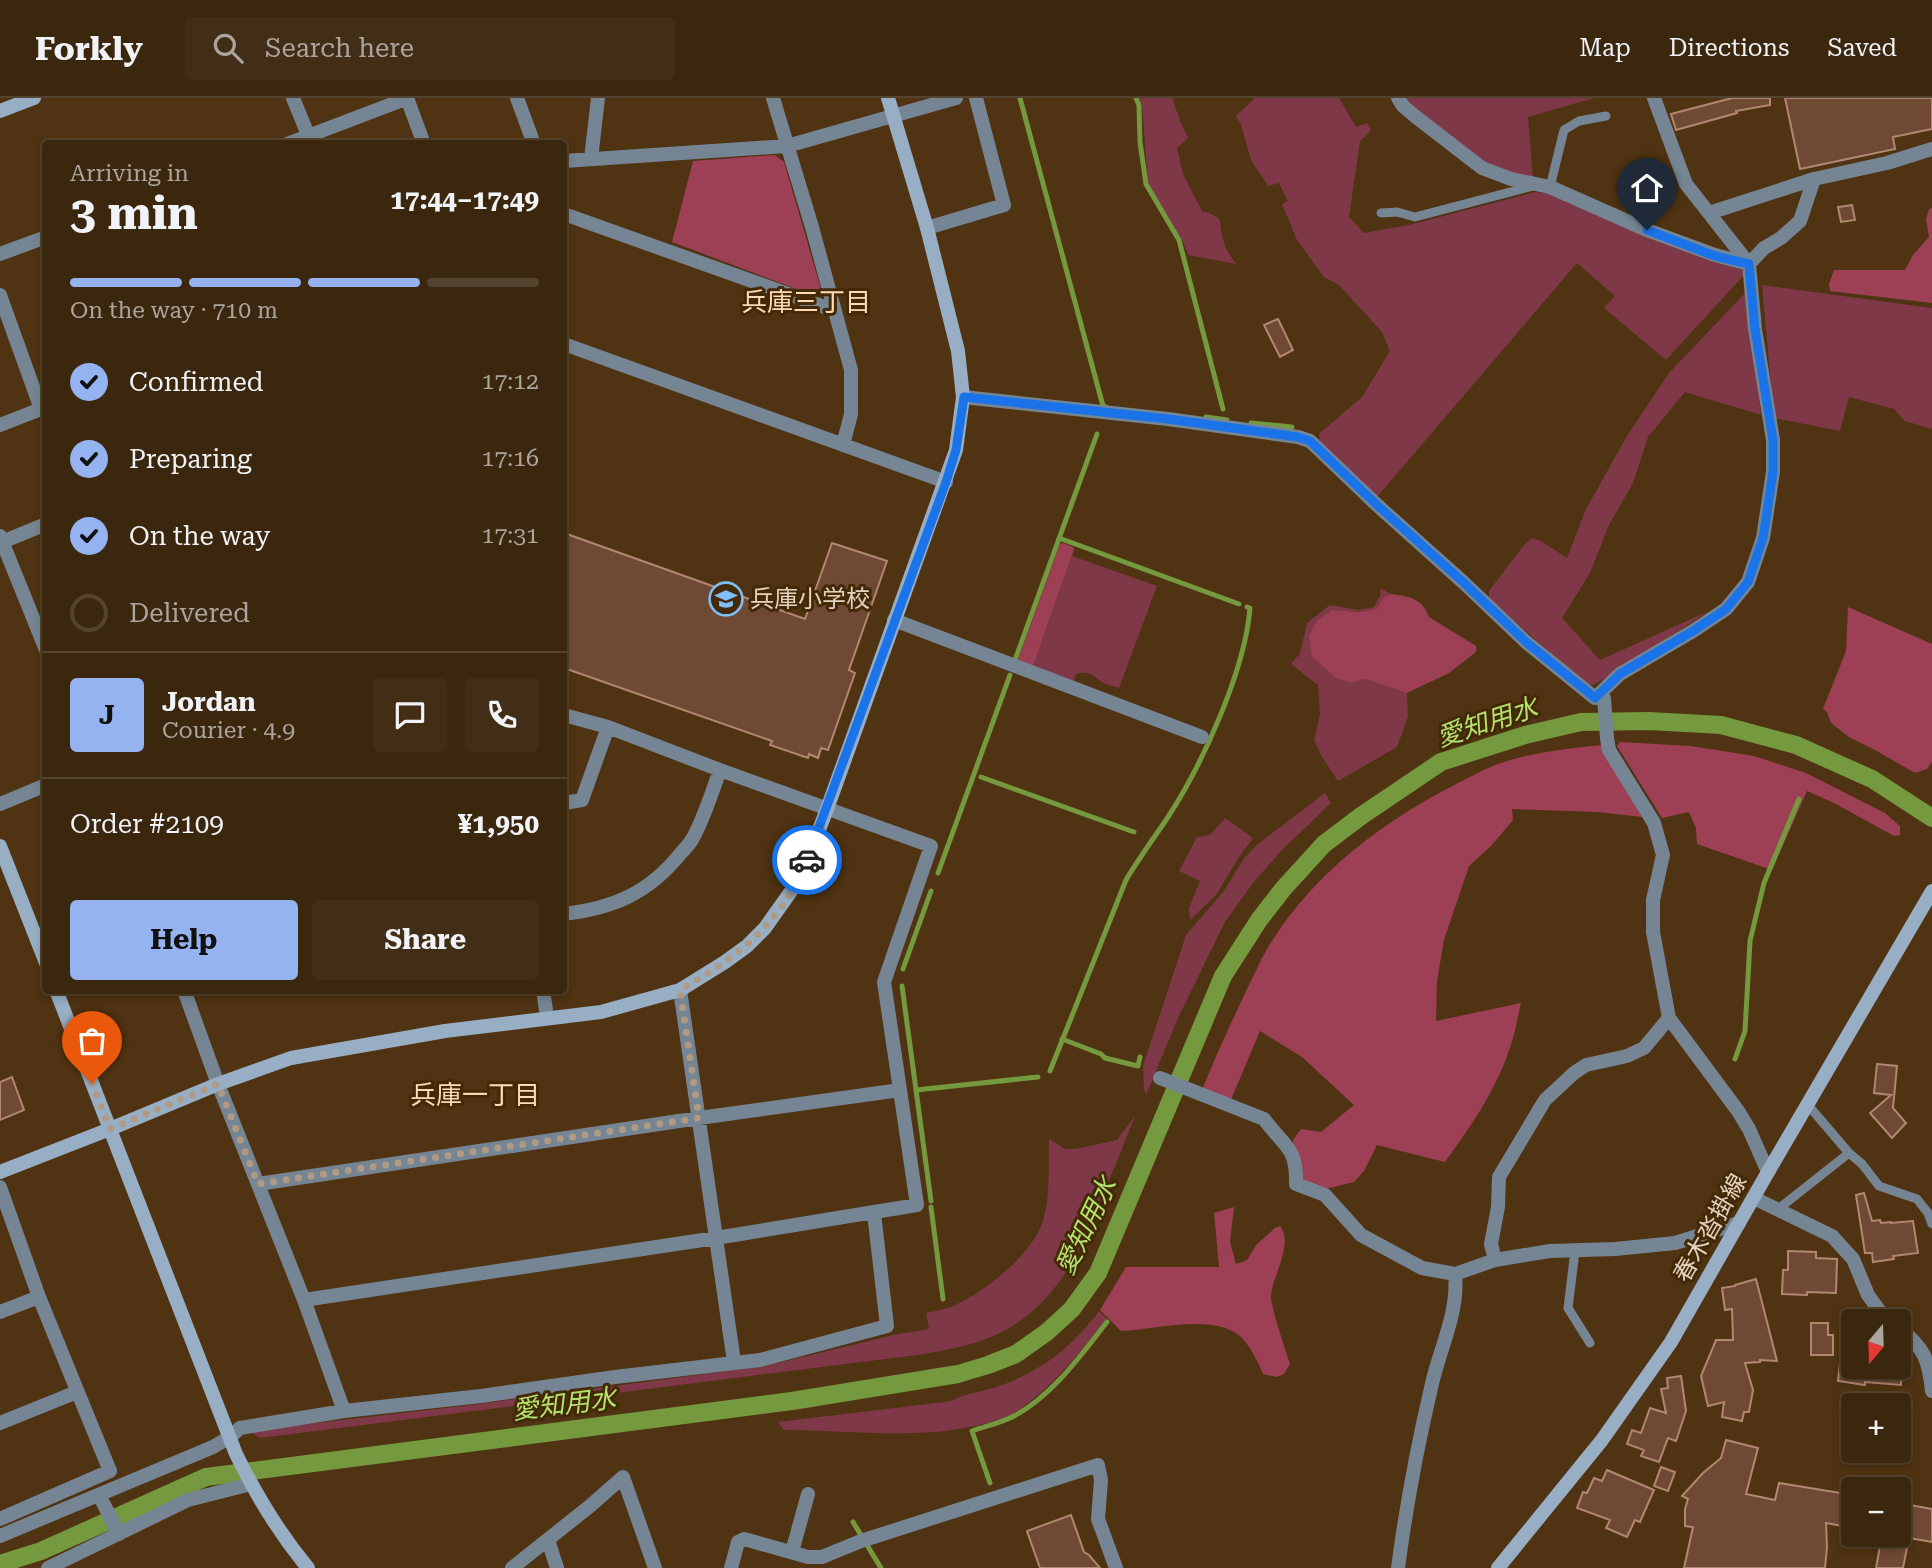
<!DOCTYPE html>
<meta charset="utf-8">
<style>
:root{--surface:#3b260e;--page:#422e17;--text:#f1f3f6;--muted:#aca59e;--line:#54432e;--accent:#95b2f1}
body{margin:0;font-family:"Roboto Serif","Noto Sans JP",serif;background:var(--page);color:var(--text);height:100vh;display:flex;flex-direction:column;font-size:26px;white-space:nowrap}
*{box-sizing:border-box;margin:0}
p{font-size:23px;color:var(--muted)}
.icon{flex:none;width:38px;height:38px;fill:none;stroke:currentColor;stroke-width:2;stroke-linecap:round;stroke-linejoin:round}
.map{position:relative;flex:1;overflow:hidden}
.side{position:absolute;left:42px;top:42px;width:525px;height:854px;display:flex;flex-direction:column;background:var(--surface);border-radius:7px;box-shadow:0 4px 10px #0003,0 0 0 2px var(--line)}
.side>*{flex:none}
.needle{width:46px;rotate:199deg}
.buttons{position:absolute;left:1841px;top:1211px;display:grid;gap:14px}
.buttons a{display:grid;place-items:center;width:70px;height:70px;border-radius:7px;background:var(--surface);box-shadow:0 4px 10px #0003,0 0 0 2px var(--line);font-size:35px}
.pin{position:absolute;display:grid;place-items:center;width:60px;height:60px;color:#fff;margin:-72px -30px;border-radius:50% 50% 50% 0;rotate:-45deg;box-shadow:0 0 7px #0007}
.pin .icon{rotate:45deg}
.courier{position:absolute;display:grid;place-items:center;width:70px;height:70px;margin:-35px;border:5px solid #1a73e8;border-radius:50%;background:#fff;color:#222;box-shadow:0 2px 9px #0007}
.head em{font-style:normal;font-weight:700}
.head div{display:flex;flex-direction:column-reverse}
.head{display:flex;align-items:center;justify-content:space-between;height:119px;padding:0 28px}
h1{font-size:46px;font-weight:700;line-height:52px}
.bar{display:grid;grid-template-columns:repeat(4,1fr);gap:10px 7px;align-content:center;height:84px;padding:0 28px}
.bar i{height:9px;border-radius:5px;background:var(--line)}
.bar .current{background:var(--accent)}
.bar p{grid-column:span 4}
.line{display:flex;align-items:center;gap:18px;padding:0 28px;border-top:2px solid var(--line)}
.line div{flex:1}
.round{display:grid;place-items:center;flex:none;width:74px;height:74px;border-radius:7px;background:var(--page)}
ol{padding:0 28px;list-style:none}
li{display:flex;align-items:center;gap:21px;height:77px}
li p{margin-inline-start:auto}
li .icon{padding:7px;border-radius:50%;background:var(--accent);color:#111;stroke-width:4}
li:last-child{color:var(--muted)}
li i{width:38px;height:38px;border:4px solid var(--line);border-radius:50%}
.cta{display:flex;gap:14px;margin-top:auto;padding:14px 28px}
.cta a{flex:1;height:80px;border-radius:7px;background:var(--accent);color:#111;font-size:28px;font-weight:700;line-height:80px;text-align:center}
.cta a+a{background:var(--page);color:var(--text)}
header{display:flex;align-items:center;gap:42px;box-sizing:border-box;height:98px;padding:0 35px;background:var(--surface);border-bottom:2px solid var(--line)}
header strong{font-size:33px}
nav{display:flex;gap:38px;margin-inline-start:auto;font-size:24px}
.search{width:490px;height:63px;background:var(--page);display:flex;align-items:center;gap:18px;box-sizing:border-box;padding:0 24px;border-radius:7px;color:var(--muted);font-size:26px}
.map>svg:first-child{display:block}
.green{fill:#7f3848}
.forest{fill:#9d4056}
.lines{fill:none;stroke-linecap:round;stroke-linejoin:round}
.stream{stroke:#75993e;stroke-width:5}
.canal{stroke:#75993e;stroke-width:18}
.building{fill:#704935;stroke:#b28771;stroke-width:2}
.lane{stroke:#768593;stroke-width:9}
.street{stroke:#768593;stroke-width:14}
.secondary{stroke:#97aec5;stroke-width:14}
.done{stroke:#b09a83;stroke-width:7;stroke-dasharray:0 12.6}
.route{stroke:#1a73e8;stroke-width:9}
.labels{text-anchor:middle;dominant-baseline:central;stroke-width:6;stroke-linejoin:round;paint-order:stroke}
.poi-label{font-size:24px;fill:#e4d2c0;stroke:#442906;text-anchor:start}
.street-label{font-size:24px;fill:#e4d2c0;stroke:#442906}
.neighbourhood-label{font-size:26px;fill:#fdd9b5;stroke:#442906}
.water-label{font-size:26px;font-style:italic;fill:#b3e36d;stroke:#442906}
</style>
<header>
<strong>Forkly</strong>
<div class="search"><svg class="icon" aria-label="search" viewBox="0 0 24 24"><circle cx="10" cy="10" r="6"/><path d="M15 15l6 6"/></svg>Search here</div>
<nav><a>Map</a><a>Directions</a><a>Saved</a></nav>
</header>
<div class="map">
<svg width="1932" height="1470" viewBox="0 0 1932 1470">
<rect width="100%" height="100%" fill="#4f3312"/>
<!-- green -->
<path class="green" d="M1139 0H1172L1181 25 1188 40 1177 50 1183 76 1202 113C1225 120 1218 120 1223 141 1225 150 1230 158 1236 166L1188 157 1183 144 1148 85 1142 7Z
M1255 0H1339L1356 29 1367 25 1371 32 1360 43 1349 119 1364 135 1409 127 1536 94 1552 96 1741 169 1744 177 1666 262 1604 210 1615 198 1577 165 1377 399 1320 344 1319 336 1362 299 1390 253 1382 234 1339 187 1324 179 1297 142 1282 106 1288 103 1279 85 1268 88 1251 62 1241 27 1236 18Z
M1404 0H1594L1528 19 1533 80 1499 74 1479 63Z
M1762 187 1932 210V331L1905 323 1894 311 1849 299 1840 333 1774 320Z
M1747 193 1761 317 1685 294 1648 339 1633 385 1609 427 1590 475 1562 520 1600 562 1709 513 1606 580 1588 589 1489 500V493L1524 447 1532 440 1541 443 1567 460 1586 411 1627 338 1669 275Z
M1072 458 1157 488 1119 590C1114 588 1107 587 1102 584 1094 578 1088 572 1076 576L1074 583 1033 568Z
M1381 490 1390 496 1383 500 1376 511 1360 514 1333 512 1352 585 1365 581 1407 595 1408 619 1397 649 1338 683 1322 659 1314 642 1320 617 1318 587 1291 566 1300 555 1307 525 1330 507 1358 512 1374 509 1380 498Z
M1325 695 1331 705 1281 753 1253 785 1225 824 1178 920 1146 997 1144 991 1143 968 1186 837 1223 794 1245 759 1258 746Z
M1225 720 1253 740 1239 759 1216 797 1190 822 1189 810 1200 783 1179 773 1197 739 1210 737Z
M1135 1018C1124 1047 1112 1075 1100 1103 1077 1159 1055 1208 998 1236 975 1247 950 1251 925 1256L260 1340 252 1335 256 1332 471 1307 765 1268 898 1236 929 1231 926 1215C936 1213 948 1211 957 1206 986 1193 1030 1157 1042 1126 1051 1100 1048 1068 1049 1041L1065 1051H1076L1117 1042Z
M1099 1213 1107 1221C1082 1252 1050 1292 1017 1313 1008 1319 997 1322 987 1325 921 1343 851 1332 784 1332L778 1324 952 1303C966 1294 984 1294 999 1288 1042 1273 1072 1249 1099 1213Z"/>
<!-- forest -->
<path class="forest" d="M775 57 784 64 821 191 815 198 672 144 693 63Z
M1932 110V205L1830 193 1829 186 1834 172H1905L1913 157 1929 139 1926 122 1929 111Z
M1063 445 1073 449 1074 452 1033 568 1018 562 1060 446Z
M1390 496C1408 498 1423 500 1429 519L1476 548V554L1449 575 1407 595 1365 581 1352 585 1336 580 1312 558 1309 537 1317 523 1333 512 1360 514 1376 511 1383 500Z
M1848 509 1932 546V664L1927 671 1915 675 1875 652 1849 639 1831 625 1827 614 1823 611 1846 553Z
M1620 644 1691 648 1754 658 1806 675 1885 715 1900 728V737L1894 738 1834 705 1807 693 1772 772 1697 746 1696 730 1689 714 1662 720 1617 648Z
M1602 647V652L1642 719 1598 714 1512 711 1513 722 1491 748 1469 768 1444 842 1437 883 1436 923 1521 905C1518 918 1516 931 1512 943 1499 988 1472 1027 1445 1064L1377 1047 1364 1073 1354 1084 1321 1092 1300 1084 1293 1049V1042L1301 1031 1321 1034 1354 1007 1302 959 1260 933 1230 1004 1202 992C1216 957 1232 923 1248 889 1254 877 1260 863 1267 851 1311 777 1383 723 1458 685 1474 677 1490 668 1507 663 1538 654 1570 650 1602 647Z
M1234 1109 1230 1144 1236 1166 1247 1162 1257 1146 1275 1130 1280 1128C1294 1145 1273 1177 1271 1197 1270 1207 1286 1253 1290 1266L1284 1276 1276 1279 1263 1276C1258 1264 1252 1252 1244 1242 1219 1213 1154 1232 1121 1233L1100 1212 1126 1169H1219L1214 1115Z"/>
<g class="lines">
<!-- stream -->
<path class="stream" d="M1020 0 1103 308 1106 309
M1136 0 1139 7 1140 44 1146 86 1179 142 1223 311
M1206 319 1227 322
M1251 325 1292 329
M1059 440 1239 506
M1015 562 1097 336
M981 679 1134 734
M938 775 1010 577
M903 871 931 793
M902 888 931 1103
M1062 941 1101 956 1105 960 1138 968 1140 959
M1735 961 1745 933 1750 843 1764 785 1799 701
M1050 973 1126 782C1139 760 1154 740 1168 719 1202 667 1245 573 1250 510L1247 509
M916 992 1038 979
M931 1109 943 1201
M990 1385 972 1333C986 1328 1001 1325 1014 1318 1052 1298 1081 1257 1107 1224
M853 1424 881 1470"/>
<!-- canal -->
<path class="canal" d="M0 1466 41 1453 206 1379 792 1303 958 1276 988 1267 1016 1256 1047 1234 1072 1211 1098 1175 1223 878 1259 822 1283 791 1324 746 1361 718 1441 664 1525 637 1581 624 1649 623 1721 627 1796 647 1872 681 1932 720"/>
</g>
<!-- building -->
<path class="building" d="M1732 0H1770V7L1736 13 1737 15 1676 32 1671 16Z
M1785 0H1932V31L1893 39 1895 51 1800 71Z
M1852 107 1855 122 1841 124 1838 109Z
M1278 221 1293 252 1280 259 1264 227Z
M564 435 805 521 832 445 887 463 849 572 855 575 828 652 821 650 818 660 809 656 808 660 770 647 772 643 564 570Z
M1877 966 1897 968 1893 1010 1906 1025 1892 1040 1870 1015 1891 997 1874 995Z
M12 979 24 1012 0 1022V984Z
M1864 1095 1872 1123 1880 1122 1881 1125 1891 1124V1125L1913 1123 1918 1155 1893 1158 1894 1161 1873 1164 1872 1155H1865L1856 1097Z
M1788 1153 1816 1154V1160L1837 1161 1836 1195 1807 1194V1197L1782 1196 1783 1172H1788Z
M1756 1181 1777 1263 1760 1262V1264L1745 1265 1753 1292 1749 1314H1744L1742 1323 1722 1319 1724 1304 1708 1308 1701 1278 1716 1242H1733L1732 1211 1725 1212 1722 1190 1735 1188V1187Z
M1811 1225H1828V1237H1833V1257H1811Z
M1844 1229H1853V1269H1902L1901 1287 1865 1284V1287L1838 1283Z
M1681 1278 1686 1313 1676 1343 1668 1340 1659 1364 1641 1358 1644 1352 1627 1346 1632 1332 1641 1335 1650 1310 1666 1315 1661 1291 1668 1290 1667 1280Z
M1726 1342 1758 1350 1746 1396 1775 1402 1779 1385 1853 1397V1430L1826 1425 1827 1449 1825 1470H1684L1693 1429 1685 1428V1411L1688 1401 1682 1398 1703 1375 1721 1360Z
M1661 1369 1675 1374 1668 1393 1654 1388Z
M1607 1372 1654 1392 1640 1424 1635 1422 1627 1439 1606 1430 1610 1422 1577 1410 1583 1394 1587 1395 1594 1380 1602 1383Z
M1899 1405 1932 1411V1444L1909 1440 1903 1470H1876L1882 1437H1899Z
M1071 1417 1084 1454 1089 1457 1100 1470H1040L1027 1433Z"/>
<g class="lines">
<!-- lane -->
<path class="lane" d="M1550 89 1564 32 1579 23 1606 18
M1381 115 1397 114 1415 119 1533 88
M1808 1007 1849 1055 1862 1066 1879 1088 1917 1101 1928 1115 1932 1126
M1777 1112 1849 1055
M1575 1153 1568 1210 1590 1245"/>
<!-- street -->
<path class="street" d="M293 0 311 44
M407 0 424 46
M517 0 534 46
M773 0 812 129 851 272V316L843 347
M1398 0 1403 8 1416 19 1482 70 1511 81 1550 89 1647 132 1715 157 1749 166
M287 46 408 0
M591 61 598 0
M564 63 787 48 956 0
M1709 115 1814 81 1887 65 1932 51
M564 116 833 212
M927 130 1004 107 976 0
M0 156 46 139
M1749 166 1764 150 1781 140 1800 123 1814 81
M0 197 41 311
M564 246 946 384
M963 299 1168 321 1298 339 1310 343 1377 407 1463 484 1526 544 1595 600 1620 576 1693 533 1726 511 1748 484 1763 440 1773 374V342L1755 231 1749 166 1686 86 1654 0
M0 327 46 309
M0 438 46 552
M2 444 46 426
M894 522 1202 639
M1604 600 1607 640 1609 652 1654 725 1663 757 1653 802V834L1669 920 1738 1013 1749 1031 1768 1074
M564 705 582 702 608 629
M0 706 46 687
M564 816C614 810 649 795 681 755 686 750 691 744 694 738 705 717 712 694 720 672
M184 892 218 986 304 1202 344 1313
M543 892 547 919
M680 892 734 1264
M1160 980 1264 1021C1284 1049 1297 1048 1296 1086L1325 1097 1361 1137 1422 1170 1455 1176 1495 1162 1550 1153 1615 1151 1675 1145 1739 1125
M258 1086 699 1020 900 992
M0 1089 39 1199 110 1373 0 1421
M1754 1100 1832 1138 1853 1161 1868 1197 1881 1215 1890 1223
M1495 1162 1491 1146 1498 1109 1499 1079 1545 1002 1574 975 1586 967 1627 958 1644 950 1669 920
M304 1202 716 1140 917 1107 884 884 931 748 720 672 608 629 564 617
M0 1214 39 1199
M1899 1230C1924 1249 1929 1262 1932 1293
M0 1325 77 1294
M99 1397 119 1436
M0 1438 213 1349 230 1339 240 1330 344 1313 481 1298 615 1279 760 1262 887 1228 874 1115
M548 1442 557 1470
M792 1454 808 1396
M48 1470 188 1402 251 1386
M512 1470 590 1408 623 1379 655 1470
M731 1470 738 1444 744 1441 808 1459H822L861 1443 1098 1367 1101 1382 1098 1421 1116 1470
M1398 1470C1406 1409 1417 1350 1431 1290 1439 1252 1459 1215 1455 1176"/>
<!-- secondary -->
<path class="secondary" d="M0 13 34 0
M0 748 46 865
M56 892 236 1356C256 1397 279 1435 308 1470
M0 1074 110 1031 218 986 291 960 445 933 601 914 680 892 725 864 747 848 765 830 794 789 806 766 827 711 956 352 963 299 958 253 927 130 888 0
M1498 1470 1602 1342 1671 1244 1768 1074 1932 793"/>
</g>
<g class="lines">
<!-- done -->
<path class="done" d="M92 985 110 1031 218 986 258 1086 699 1020 680 892C739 858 780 827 807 762"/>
<!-- route -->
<path class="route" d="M807 762 946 384 956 352 964 299 1168 321 1298 339 1310 343 1377 407 1463 484 1526 544 1595 600 1620 576 1693 533 1726 511 1748 484 1763 440 1773 374V342L1755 231 1749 166 1715 158 1647 132"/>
</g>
<!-- icons -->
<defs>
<symbol id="school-ring" viewBox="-11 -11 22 22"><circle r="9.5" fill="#442906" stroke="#7ebef9" stroke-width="1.5"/><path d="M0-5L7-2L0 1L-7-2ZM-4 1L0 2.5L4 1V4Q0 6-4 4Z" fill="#7ebef9"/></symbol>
</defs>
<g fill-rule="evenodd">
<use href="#school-ring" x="707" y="482" width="38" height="38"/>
</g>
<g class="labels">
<!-- poi labels -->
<g class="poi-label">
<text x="750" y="501">兵庫小学校</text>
</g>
<!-- street labels -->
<g class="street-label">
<text transform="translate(1710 1130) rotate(-60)">春木沓掛線</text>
</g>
<!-- neighbourhood labels -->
<g class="neighbourhood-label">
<text x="806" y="204">兵庫三丁目</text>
<text x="475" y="997">兵庫一丁目</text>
</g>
<!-- water labels -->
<g class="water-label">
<text transform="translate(1487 624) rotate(-18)">愛知用水</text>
<text transform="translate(1086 1128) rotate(-64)">愛知用水</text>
<text transform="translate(564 1306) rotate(-7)">愛知用水</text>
</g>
</g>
</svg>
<div class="buttons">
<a><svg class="needle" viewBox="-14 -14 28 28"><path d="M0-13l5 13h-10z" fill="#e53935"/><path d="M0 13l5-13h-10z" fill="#aca59e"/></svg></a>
<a>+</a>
<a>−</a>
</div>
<div class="pin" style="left:92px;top:985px;background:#ea580c"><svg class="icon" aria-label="bag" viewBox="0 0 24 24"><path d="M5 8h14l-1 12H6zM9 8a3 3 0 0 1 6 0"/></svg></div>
<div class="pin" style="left:1647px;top:132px;background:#1f2937"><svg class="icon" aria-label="home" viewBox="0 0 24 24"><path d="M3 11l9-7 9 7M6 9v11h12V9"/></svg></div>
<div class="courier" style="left:807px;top:762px"><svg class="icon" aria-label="car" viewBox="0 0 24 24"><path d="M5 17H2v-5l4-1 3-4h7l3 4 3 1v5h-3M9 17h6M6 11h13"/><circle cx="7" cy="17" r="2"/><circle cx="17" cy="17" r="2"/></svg></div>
<section class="side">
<div class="head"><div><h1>3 min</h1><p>Arriving in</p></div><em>17:44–17:49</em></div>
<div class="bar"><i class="current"></i><i class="current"></i><i class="current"></i><i></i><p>On the way · 710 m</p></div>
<ol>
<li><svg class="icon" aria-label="check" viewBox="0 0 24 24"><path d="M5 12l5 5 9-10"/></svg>Confirmed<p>17:12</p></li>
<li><svg class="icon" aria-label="check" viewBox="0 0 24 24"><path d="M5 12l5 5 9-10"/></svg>Preparing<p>17:16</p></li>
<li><svg class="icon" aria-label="check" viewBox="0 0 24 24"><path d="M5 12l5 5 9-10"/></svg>On the way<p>17:31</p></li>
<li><i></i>Delivered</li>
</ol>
<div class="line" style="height:126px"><b class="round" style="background:var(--accent);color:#111">J</b><div><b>Jordan</b><p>Courier · 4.9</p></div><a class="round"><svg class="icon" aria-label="chat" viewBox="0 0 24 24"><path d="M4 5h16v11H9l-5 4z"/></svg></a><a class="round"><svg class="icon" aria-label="phone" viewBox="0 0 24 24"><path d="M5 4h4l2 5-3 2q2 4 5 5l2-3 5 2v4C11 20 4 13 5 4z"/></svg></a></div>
<div class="line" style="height:91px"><div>Order #2109</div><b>¥1,950</b></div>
<div class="cta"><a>Help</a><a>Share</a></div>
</section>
</div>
